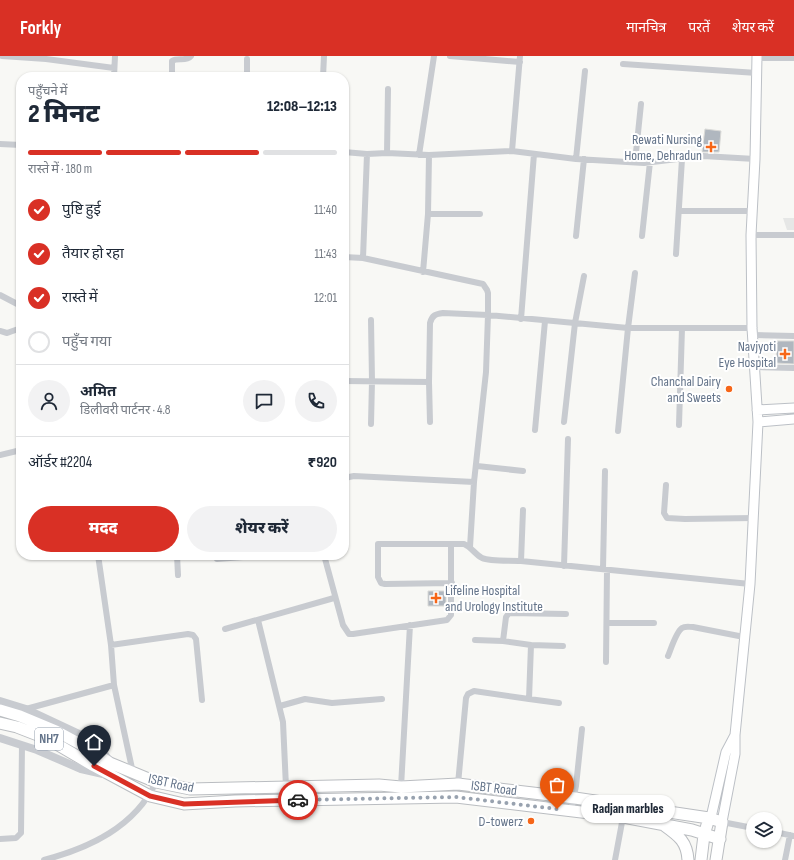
<!DOCTYPE html>
<html lang="hi">
<meta charset="utf-8">
<style>
:root{--surface:#fff;--page:#f2f2f3;--text:#1f2937;--muted:#747a83;--line:#e0e1e3;--accent:#d93025}
body{margin:0;font-family:"Sofia Sans Condensed","Noto Sans Devanagari",sans-serif;background:var(--page);color:var(--text);height:100vh;display:flex;flex-direction:column;font-size:15px;white-space:nowrap}
*{box-sizing:border-box;margin:0}
p{font-size:13px;color:var(--muted)}
.icon{flex:none;width:22px;height:22px;fill:none;stroke:currentColor;stroke-width:2;stroke-linecap:round;stroke-linejoin:round}
.map{position:relative;flex:1;overflow:hidden}
.side{position:absolute;left:16px;top:16px;width:333px;height:488px;display:flex;flex-direction:column;background:var(--surface);border-radius:16px;box-shadow:0 1px 3px #0004}
.side>*{flex:none}
.fabs{position:absolute;left:746px;top:756px;display:grid;gap:8px}
.fabs a{display:grid;place-items:center;width:36px;height:36px;border-radius:50%;background:var(--surface);box-shadow:0 1px 3px #0004;font-size:20px}
.pin{position:absolute;display:grid;place-items:center;width:34px;height:34px;color:#fff;margin:-41px -17px;border-radius:50% 50% 50% 0;rotate:-45deg;box-shadow:0 0 4px #0007}
.pin .icon{rotate:45deg}
.courier{position:absolute;display:grid;place-items:center;width:40px;height:40px;margin:-20px;border:3px solid #d93025;border-radius:50%;background:#fff;color:#222;box-shadow:0 1px 5px #0007}
.bubble{position:absolute;height:28px;border-radius:14px;background:var(--surface);box-shadow:0 1px 3px #0004;font-size:13px;font-weight:800;line-height:28px;text-align:center}
.headline em{font-style:normal;font-weight:800}
.headline div{display:flex;flex-direction:column-reverse}
.headline{display:flex;align-items:center;justify-content:space-between;height:68px;padding:0 12px}
h1{font-size:26px;font-weight:800;line-height:30px}
.bar{display:grid;grid-template-columns:repeat(4,1fr);gap:6px 4px;align-content:center;height:48px;padding:0 12px}
.bar i{height:5px;border-radius:3px;background:var(--line)}
.bar .on{background:var(--accent)}
.bar p{grid-column:span 4}
.line{display:flex;align-items:center;gap:10px;padding:0 12px;border-top:1px solid var(--line)}
.line div{flex:1}
.round{display:grid;place-items:center;flex:none;width:42px;height:42px;border-radius:21px;background:var(--page)}
ol{padding:0 12px;list-style:none}
li{display:flex;align-items:center;gap:12px;height:44px}
li p{margin-inline-start:auto}
li .icon{padding:4px;border-radius:50%;background:var(--accent);color:#fff;stroke-width:4}
li:last-child{color:var(--muted)}
li i{width:22px;height:22px;border:2px solid var(--line);border-radius:50%}
.action{display:flex;gap:8px;margin-top:auto;padding:8px 12px}
.action a{flex:1;height:46px;border-radius:24px;background:var(--accent);color:#fff;font-size:16px;font-weight:800;line-height:46px;text-align:center}
.action a+a{background:var(--page);color:var(--text)}
header{display:flex;align-items:center;gap:24px;box-sizing:border-box;height:56px;padding:0 20px;background:var(--accent);color:#fff}
header strong{font-size:19px}
nav{display:flex;gap:22px;margin-inline-start:auto;font-size:14px}
.map>svg:first-child{display:block}
.built{fill:#e6e7e6}
.building{fill:#b0b7bf;stroke:#dadad7}
.lines{fill:none;stroke-linecap:round;stroke-linejoin:round}
.secondary-casing{stroke:#bcc0c6;stroke-width:11}
.trunk-casing{stroke:#babdc1;stroke-width:13}
.minor{stroke:#c8cbd0;stroke-width:6}
.tertiary{stroke:#c8cbd0;stroke-width:8}
.secondary{stroke:#fff;stroke-width:9}
.trunk{stroke:#fff;stroke-width:11}
.done{stroke:#98a2af;stroke-width:4;stroke-dasharray:0 7.2}
.route{stroke:#d93025;stroke-width:5}
.poi-dot{fill:#f66618;stroke:#fff;stroke-width:1.5}
.labels{text-anchor:middle;dominant-baseline:central;stroke-width:4;stroke-linejoin:round;paint-order:stroke}
.shield{fill:#fff;stroke:#929ead;stroke-width:1}
.shield-label{font-size:13px;font-weight:bold;fill:#64748a}
.poi-label{font-size:14px;fill:#64748a;stroke:#fff;text-anchor:end}
.street-label{font-size:14px;fill:#64748a;stroke:#fff}
</style>
<header>
<strong>Forkly</strong>
<nav><a>मानचित्र</a><a>परतें</a><a>शेयर करें</a></nav>
</header>
<div class="map">
<svg width="794" height="804" viewBox="0 0 794 804">
<rect width="100%" height="100%" fill="#f8f8f5"/>
<!-- built -->
<path class="built" d="M783 162H794V174H787Z"/>
<!-- building -->
<path class="building" d="M705 73 721 75 719 96H702Z
M777 285H794V308L776 307Z
M428 535H446V550H428Z"/>
<g class="lines">
<defs>
<path id="secondary" d="M757 354 794 352
M758 366 794 363
M709 762 712 757 726 696 735 679
M722 766 735 698V679L750 528 758 366 752 272 751 179 755 103 757 0"/>
<path id="trunk" d="M0 654 20 660 56 675 91 694 110 707 156 726 190 733 379 729 401 731 458 728 575 742 709 762 722 766 716 804
M0 667 17 671 48 683 94 710 150 740 184 748 235 745 456 741 623 761 692 774 720 783
M665 770C679 780 687 786 688 804
M701 804 704 779 709 762"/>
</defs>
<!-- secondary casing -->
<use href="#secondary" class="secondary-casing"/>
<!-- trunk casing -->
<use href="#trunk" class="trunk-casing"/>
<!-- minor -->
<path class="minor" d="M2 0 46 3 114 12
M450 0 520 6
M757 2H794
M247 3V21
M623 8 757 17
M114 21 115 0
M172 21V5C178 1 186 6 191 0
M323 21 324 0
M0 88 21 89
M512 95 520 0
M344 96 367 98 387 97 429 99 512 95 576 103 644 107 703 100 755 103
M387 97 388 33
M419 99 434 0
M576 103 585 15
M635 106 641 48
M679 155H752
M428 158H480
M751 179H794
M576 180 584 103
M642 180 650 106
M676 198 682 103
M344 201 363 202 483 228 487 234 488 237V259L486 316 474 426 470 491
M363 202 367 98
M423 216 428 158 429 99
M0 239 21 250
M521 263 534 98
M371 264 372 325 371 368
M0 275 7 277 21 272
M753 279 794 280
M755 311 794 312
M344 325 429 326
M430 366 429 326 430 267C432 259 436 258 443 257L488 259 628 272H752
M564 366 575 267 584 220
M679 369 682 272
M535 374 545 265
M618 375 628 272 635 217
M0 399 21 394
M477 410 523 415
M344 424 349 421 354 420 474 426
M666 429 664 457 667 462 685 463 754 462
M98 499 111 589
M177 499 178 519
M324 499 343 569 349 578H353L447 564 451 559V488
M217 503 268 499
M521 505 523 454
M564 510 568 383
M603 513 605 415
M452 527 385 528 381 527 378 521V488H464C471 491 475 498 482 502 491 506 511 504 521 505L750 528
M258 564 283 666 286 731
M607 567H654
M225 573 334 542
M475 584 503 585
M531 589 563 590
M668 600C671 593 676 576 682 572 685 570 689 571 693 571L744 581
M606 606 607 514
M559 647 529 643 531 589 503 585 506 561 509 557 566 558
M280 650 305 643 332 647 382 643
M26 653 114 629
M133 717 114 629 111 589 188 578 193 579 196 583 202 644
M458 728 466 642 468 638 474 635 529 643
M401 731 410 569
M571 755 576 730 582 673
M722 766 753 772
M775 776 794 780
M0 783 16 782 21 777 22 689
M44 804C89 792 135 771 156 726
M615 804 623 761
M785 804 790 779"/>
<!-- tertiary -->
<path class="tertiary" d="M0 645 26 653 90 683 98 689 108 703
M0 682 37 694 81 713 103 718"/>
<!-- secondary -->
<use href="#secondary" class="secondary"/>
<!-- trunk -->
<use href="#trunk" class="trunk"/>
</g>
<g class="lines">
<!-- done -->
<path class="done" d="M298 744 456 741 557 753"/>
<!-- route -->
<path class="route" d="M94 710 150 740 184 748 298 744"/>
</g>
<!-- markers -->
<g class="poi-dot">
<path d="M709 85h4v4h4v4h-4v4h-4v-4h-4v-4h4z"/>
<path d="M783 292h4v4h4v4h-4v4h-4v-4h-4v-4h4z"/>
<circle cx="729" cy="333" r="4"/>
<path d="M434 536h4v4h4v4h-4v4h-4v-4h-4v-4h4z"/>
<circle cx="531" cy="765" r="4"/>
</g>
<g class="labels">
<!-- shield labels -->
<rect class="shield" x="35" y="672" width="28" height="22" rx="3"/>
<g class="shield-label">
<text x="49" y="683">NH7</text>
</g>
<!-- poi labels -->
<g class="poi-label">
<text x="702" y="83">Rewati Nursing<tspan x="702" dy="16">Home, Dehradun</tspan></text>
<text x="776" y="290">Navjyoti<tspan x="776" dy="16">Eye Hospital</tspan></text>
<text x="721" y="325">Chanchal Dairy<tspan x="721" dy="16">and Sweets</tspan></text>
<text x="445" y="534" text-anchor="start">Lifeline Hospital<tspan x="445" dy="16">and Urology Institute</tspan></text>
<text x="523" y="765">D-towerz</text>
</g>
<!-- street labels -->
<g class="street-label">
<text transform="translate(171 727) rotate(12)">ISBT Road</text>
<text transform="translate(494 732) rotate(7)">ISBT Road</text>
</g>
</g>
</svg>
<div class="fabs">
<a><svg class="icon" aria-label="layers" viewBox="0 0 24 24"><path d="M12 4l9 5-9 5-9-5zM3 14l9 5 9-5"/></svg></a>
</div>
<div class="pin" style="left:557px;top:753px;background:#ea580c"><svg class="icon" aria-label="bag" viewBox="0 0 24 24"><path d="M5 8h14l-1 12H6zM9 8a3 3 0 0 1 6 0"/></svg></div>
<div class="pin" style="left:94px;top:710px;background:#1f2937"><svg class="icon" aria-label="home" viewBox="0 0 24 24"><path d="M3 11l9-7 9 7M6 9v11h12V9"/></svg></div>
<div class="courier" style="left:298px;top:744px"><svg class="icon" aria-label="car" viewBox="0 0 24 24"><path d="M5 17H2v-5l4-1 3-4h7l3 4 3 1v5h-3M9 17h6M6 11h13"/><circle cx="7" cy="17" r="2"/><circle cx="17" cy="17" r="2"/></svg></div>
<div class="bubble" style="left:581px;top:739px;width:94px">Radjan marbles</div>
<section class="side">
<div class="headline"><div><h1>2 मिनट</h1><p>पहुँचने में</p></div><em>12:08–12:13</em></div>
<div class="bar"><i class="on"></i><i class="on"></i><i class="on"></i><i></i><p>रास्ते में · 180 m</p></div>
<ol>
<li><svg class="icon" aria-label="check" viewBox="0 0 24 24"><path d="M5 12l5 5 9-10"/></svg>पुष्टि हुई<p>11:40</p></li>
<li><svg class="icon" aria-label="check" viewBox="0 0 24 24"><path d="M5 12l5 5 9-10"/></svg>तैयार हो रहा<p>11:43</p></li>
<li><svg class="icon" aria-label="check" viewBox="0 0 24 24"><path d="M5 12l5 5 9-10"/></svg>रास्ते में<p>12:01</p></li>
<li><i></i>पहुँच गया</li>
</ol>
<div class="line" style="height:72px"><a class="round"><svg class="icon" aria-label="person" viewBox="0 0 24 24"><circle cx="12" cy="8" r="4"/><path d="M4 21q1-7 8-7t8 7"/></svg></a><div><b>अमित</b><p>डिलीवरी पार्टनर · 4.8</p></div><a class="round"><svg class="icon" aria-label="chat" viewBox="0 0 24 24"><path d="M4 5h16v11H9l-5 4z"/></svg></a><a class="round"><svg class="icon" aria-label="phone" viewBox="0 0 24 24"><path d="M5 4h4l2 5-3 2q2 4 5 5l2-3 5 2v4C11 20 4 13 5 4z"/></svg></a></div>
<div class="line" style="height:52px"><div>ऑर्डर #2204</div><b>₹920</b></div>
<div class="action"><a>मदद</a><a>शेयर करें</a></div>
</section>
</div>
